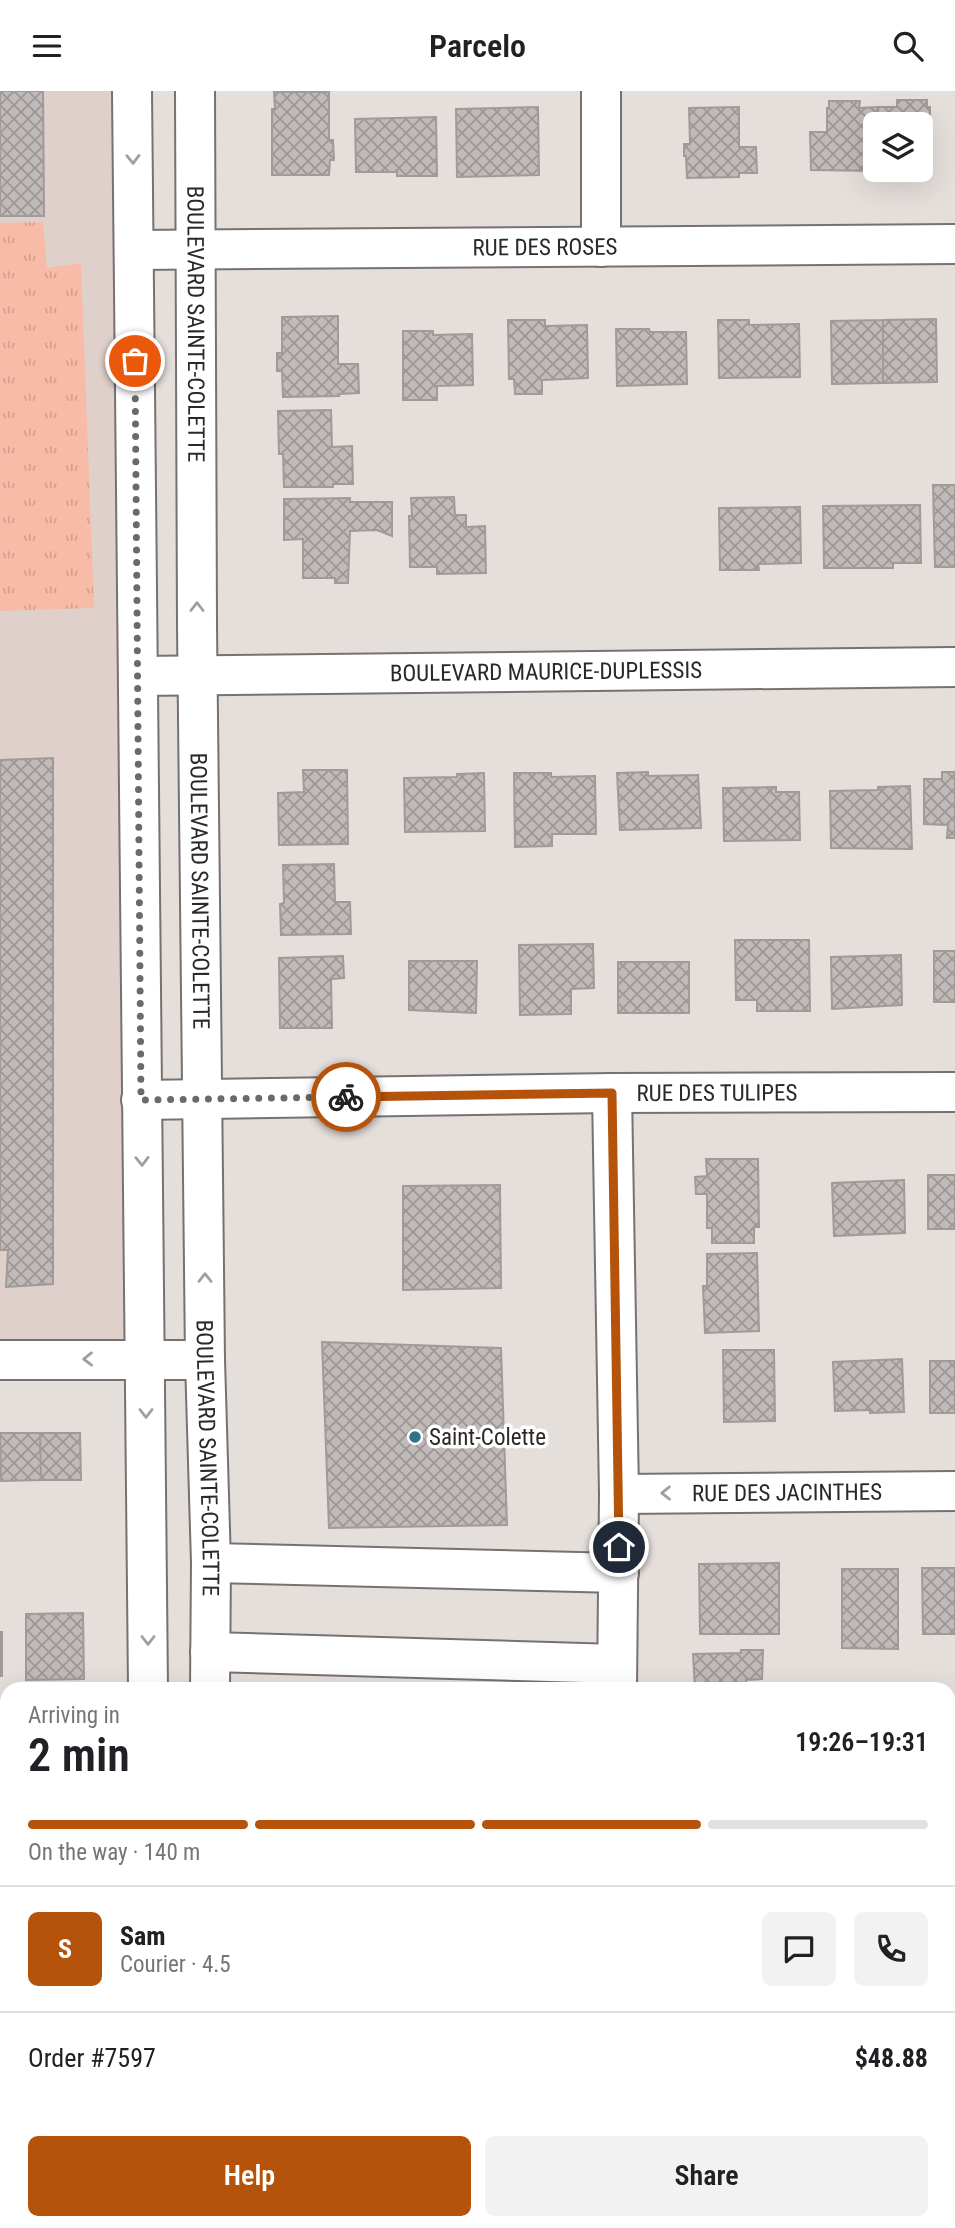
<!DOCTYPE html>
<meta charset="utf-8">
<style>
:root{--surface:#fff;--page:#f2f2f2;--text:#202124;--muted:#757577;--line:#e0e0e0;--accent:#b45309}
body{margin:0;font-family:"Roboto Condensed",sans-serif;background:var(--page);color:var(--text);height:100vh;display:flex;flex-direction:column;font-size:26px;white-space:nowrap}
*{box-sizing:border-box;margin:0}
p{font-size:23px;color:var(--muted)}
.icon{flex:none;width:38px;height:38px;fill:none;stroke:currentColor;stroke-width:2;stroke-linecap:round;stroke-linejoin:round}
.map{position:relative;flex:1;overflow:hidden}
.drawer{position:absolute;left:0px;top:1591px;width:956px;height:548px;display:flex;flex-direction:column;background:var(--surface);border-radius:21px 21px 0 0;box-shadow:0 7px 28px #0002}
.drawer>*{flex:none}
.controls{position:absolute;left:863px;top:21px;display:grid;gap:14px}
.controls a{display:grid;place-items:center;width:70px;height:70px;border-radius:10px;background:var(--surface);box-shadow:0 7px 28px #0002;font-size:35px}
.pin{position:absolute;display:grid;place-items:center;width:60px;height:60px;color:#fff;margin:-30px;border:4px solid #fff;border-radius:50%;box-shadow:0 2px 7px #0007}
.courier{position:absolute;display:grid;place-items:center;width:70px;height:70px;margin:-35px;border:5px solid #b45309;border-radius:50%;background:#fff;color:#222;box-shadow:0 2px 9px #0007}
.head em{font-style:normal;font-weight:600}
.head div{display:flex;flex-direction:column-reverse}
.head{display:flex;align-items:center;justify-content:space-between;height:119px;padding:0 28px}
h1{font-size:46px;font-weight:600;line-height:52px}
.bar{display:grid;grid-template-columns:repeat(4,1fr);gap:10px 7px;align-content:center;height:84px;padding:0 28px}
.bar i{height:9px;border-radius:5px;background:var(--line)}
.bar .on{background:var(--accent)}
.bar p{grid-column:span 4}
.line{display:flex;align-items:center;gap:18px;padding:0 28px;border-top:2px solid var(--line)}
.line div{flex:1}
.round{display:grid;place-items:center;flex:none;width:74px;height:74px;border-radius:10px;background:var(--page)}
.cta{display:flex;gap:14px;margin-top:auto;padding:14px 28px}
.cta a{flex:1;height:80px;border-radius:10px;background:var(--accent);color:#fff;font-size:28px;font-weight:600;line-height:80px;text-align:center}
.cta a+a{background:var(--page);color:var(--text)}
header{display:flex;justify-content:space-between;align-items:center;height:91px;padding:0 28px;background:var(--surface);font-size:32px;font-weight:600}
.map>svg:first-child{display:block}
.built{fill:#dfd0cb}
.park{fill:url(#park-tufts)}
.building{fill:url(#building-cross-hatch);stroke:#a09a98;stroke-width:2}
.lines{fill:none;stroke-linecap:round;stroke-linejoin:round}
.minor-casing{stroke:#77716f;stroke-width:42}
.minor{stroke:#fff;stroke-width:38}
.oneway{stroke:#a09f9e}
.done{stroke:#6c6967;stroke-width:7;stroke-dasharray:0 12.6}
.route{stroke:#b45309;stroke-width:9}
.poi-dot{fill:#317285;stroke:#fff;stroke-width:2.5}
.labels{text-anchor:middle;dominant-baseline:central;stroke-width:7;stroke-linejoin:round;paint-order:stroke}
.street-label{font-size:23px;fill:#2b2928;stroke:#fff}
.poi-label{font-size:23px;fill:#2b2928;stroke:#fff;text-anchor:start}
</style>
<header><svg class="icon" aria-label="menu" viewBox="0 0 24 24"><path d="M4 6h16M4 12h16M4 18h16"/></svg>Parcelo<svg class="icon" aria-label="search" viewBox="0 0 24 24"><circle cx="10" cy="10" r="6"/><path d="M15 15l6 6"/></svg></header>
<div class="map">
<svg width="955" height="2137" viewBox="0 0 955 2137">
<defs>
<pattern id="park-tufts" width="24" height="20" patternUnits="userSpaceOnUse" patternTransform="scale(1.75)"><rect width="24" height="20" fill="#f7bba7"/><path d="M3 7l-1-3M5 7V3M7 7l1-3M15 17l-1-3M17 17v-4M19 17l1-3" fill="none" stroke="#d4a190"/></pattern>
<pattern id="building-cross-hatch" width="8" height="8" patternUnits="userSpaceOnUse" patternTransform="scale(1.75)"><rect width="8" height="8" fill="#c0bab8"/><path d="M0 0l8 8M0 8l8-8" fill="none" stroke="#9c9796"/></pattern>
</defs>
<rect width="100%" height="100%" fill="#e5dfdc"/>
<!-- built -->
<path class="built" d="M0 0H131L146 1268 0 1269Z"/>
<!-- park -->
<path class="park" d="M43 131 47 177 81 172 94 517 0 520V132Z"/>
<!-- building -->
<path class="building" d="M0 0H43L44 125H0Z
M274 1H329V49H333L334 69H330L329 84H272V18H275Z
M897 9H927V16H930V80H879L920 79V33H878V16H897Z
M829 10H860L859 17 878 16V33H875V79L879 80 811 79 810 41H827V17H829Z
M538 16 539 84 457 86 456 18Z
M739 16V56H756L757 82H739V86L687 87 686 65H684V53H690L689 17Z
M436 26 437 85H397V81H356L355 28Z
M338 225V273H358L359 302 338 303 339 305 283 306 282 280H277V262H282V226Z
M936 228 937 291 883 292V229Z
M508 229H545V235L587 234 588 287 542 289V303H515L514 288H509Z
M718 229H749V234L799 233 800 286 719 287Z
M883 229V292L832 293 831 230Z
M616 238H649L650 241H686L687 293 617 295Z
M403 240H433V244L472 243 473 294 437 295V309H403Z
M331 319 332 356 352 355 353 393H333V396H284L283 363H279L278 320Z
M933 394H955V476H935Z
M454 406 455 424H466V436L485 435 486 482 437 483V476H410L409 425H412L411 407Z
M350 407V411H392V445L377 439 350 440 348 492H335V487H303V448L284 449V408Z
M920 414 921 472H893V477H824L823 415Z
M800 416 801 472 758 473 759 479H720L719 417Z
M53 667V1193L6 1196 8 1159H0V669Z
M303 679H347L348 753 279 754 278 702 304 701Z
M648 681V685L698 684 701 737 620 739 617 682Z
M942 681H955V747H947L948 734 924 733V688H942Z
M484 682 485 740 405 741 404 687 457 686V683Z
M514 682H551V686L595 685 596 743H552V755L515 756Z
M910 695 912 758 831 757 830 700 878 699V696Z
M776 696V701H799L800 749 724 750 723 697Z
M334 773 335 811H350L351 843 281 844 280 813 284 812 283 774Z
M735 849H809L810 920H757V909H736Z
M593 853 594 897 571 898V923L520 924 519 854Z
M934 860H955V911H934Z
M901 864 902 914 832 918 831 866Z
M343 865 344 887 331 888 332 937H280L279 867Z
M409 870H477L476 922 409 919Z
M618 871H689V922H618Z
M706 1068H758L759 1136H754V1152H712V1137H707V1103H696L695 1086 707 1085Z
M928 1084H955V1138H928Z
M904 1089 905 1142 834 1145 832 1092Z
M500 1094 501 1197 403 1199V1095Z
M757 1162 759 1240 705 1242 703 1195H707V1163Z
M322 1251 501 1257 507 1434 329 1437Z
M723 1259H774L775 1330 724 1331Z
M902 1268 904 1321 870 1322V1319L835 1320 833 1271Z
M930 1270H955V1322H930Z
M0 1342H40L41 1389 1 1390Z
M40 1342H80L81 1389H41Z
M779 1472V1543H700L699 1473Z
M922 1477H955V1543H923Z
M842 1478H898V1558L842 1557Z
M83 1522 84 1588 26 1589V1523Z
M0 1541H2V1585H0Z
M741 1559H763L762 1588 746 1589V1598H695L693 1563 741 1562Z
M0 1748H7V1827H1L0 1813Z
M0 1915H7V1979H0Z
M295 2132H349V2137H295Z"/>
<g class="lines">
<defs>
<g id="minor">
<path d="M132 0 148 1598"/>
<path id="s1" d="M195 0 197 534 205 1269 211 1472 210 1598"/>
<path d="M601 0V156"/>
<path id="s2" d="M134 159 955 153"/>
<path id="s3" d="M138 585 955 576"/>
<path d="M612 1002 619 1403 617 1598"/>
<path id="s4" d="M141 1009 612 1002 955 1001"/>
<path d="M0 1269H205"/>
<path id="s5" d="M619 1403 955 1400"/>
<path d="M211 1472 619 1482"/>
<path d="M210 1561 617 1573"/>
<path d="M0 1665H7"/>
<path d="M948 1797H955"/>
<path d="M0 2073H7"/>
<path d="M153 2132V2137"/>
<path d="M217 2132V2137"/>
<path d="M624 2132V2137"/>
</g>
</defs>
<!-- minor casing -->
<use href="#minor" class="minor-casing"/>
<!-- minor -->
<use href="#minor" class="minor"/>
</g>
<!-- one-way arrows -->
<defs><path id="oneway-chevron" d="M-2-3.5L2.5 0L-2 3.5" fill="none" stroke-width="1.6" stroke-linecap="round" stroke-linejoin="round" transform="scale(1.75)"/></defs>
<g class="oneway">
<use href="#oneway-chevron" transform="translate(133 68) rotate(89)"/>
<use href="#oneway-chevron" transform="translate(197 516) rotate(-90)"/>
<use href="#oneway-chevron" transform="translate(142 1070) rotate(89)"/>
<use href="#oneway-chevron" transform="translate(205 1187) rotate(-90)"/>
<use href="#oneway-chevron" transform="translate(88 1268) rotate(179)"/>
<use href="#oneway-chevron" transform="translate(146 1322) rotate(90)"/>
<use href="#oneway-chevron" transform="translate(666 1402) rotate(179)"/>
<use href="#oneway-chevron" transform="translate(148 1549) rotate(90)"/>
</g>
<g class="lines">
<!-- done -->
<path class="done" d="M135 270 141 1009 346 1006"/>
<!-- route -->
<path class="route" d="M346 1006 612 1002 619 1456"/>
</g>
<!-- markers -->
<circle class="poi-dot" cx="415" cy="1346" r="7"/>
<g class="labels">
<!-- street labels -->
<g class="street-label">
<text stroke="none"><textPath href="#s2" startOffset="411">RUE DES ROSES</textPath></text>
<text stroke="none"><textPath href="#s1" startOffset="233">BOULEVARD SAINTE-COLETTE</textPath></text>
<text stroke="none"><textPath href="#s3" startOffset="408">BOULEVARD MAURICE-DUPLESSIS</textPath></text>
<text stroke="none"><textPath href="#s1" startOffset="800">BOULEVARD SAINTE-COLETTE</textPath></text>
<text stroke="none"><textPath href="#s4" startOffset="576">RUE DES TULIPES</textPath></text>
<text stroke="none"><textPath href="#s1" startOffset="1367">BOULEVARD SAINTE-COLETTE</textPath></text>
<text stroke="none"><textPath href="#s5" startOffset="168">RUE DES JACINTHES</textPath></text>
</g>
<!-- poi labels -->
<g class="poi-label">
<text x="429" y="1346">Saint-Colette</text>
</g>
</g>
</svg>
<div class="controls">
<a><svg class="icon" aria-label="layers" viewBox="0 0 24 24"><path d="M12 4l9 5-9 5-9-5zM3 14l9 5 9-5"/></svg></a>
</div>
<div class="pin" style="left:135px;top:270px;background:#ea580c"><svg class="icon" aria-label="bag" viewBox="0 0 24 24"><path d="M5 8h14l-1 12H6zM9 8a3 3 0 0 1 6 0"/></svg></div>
<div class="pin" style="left:619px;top:1456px;background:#1f2937"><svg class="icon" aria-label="home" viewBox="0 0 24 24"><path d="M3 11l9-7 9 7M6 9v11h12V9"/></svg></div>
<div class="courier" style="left:346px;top:1006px"><svg class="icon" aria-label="bike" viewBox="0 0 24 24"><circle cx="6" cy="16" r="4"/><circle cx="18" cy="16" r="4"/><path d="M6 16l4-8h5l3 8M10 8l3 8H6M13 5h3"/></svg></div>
<section class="drawer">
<div class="head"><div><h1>2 min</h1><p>Arriving in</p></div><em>19:26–19:31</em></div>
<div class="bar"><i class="on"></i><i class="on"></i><i class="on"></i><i></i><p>On the way · 140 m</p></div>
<div class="line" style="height:126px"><b class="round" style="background:var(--accent);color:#fff">S</b><div><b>Sam</b><p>Courier · 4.5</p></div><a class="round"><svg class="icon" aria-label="chat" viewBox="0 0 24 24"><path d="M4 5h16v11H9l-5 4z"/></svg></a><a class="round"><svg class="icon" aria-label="phone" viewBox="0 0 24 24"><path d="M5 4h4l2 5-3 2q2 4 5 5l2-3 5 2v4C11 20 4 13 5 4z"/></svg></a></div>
<div class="line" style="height:91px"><div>Order #7597</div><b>$48.88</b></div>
<div class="cta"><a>Help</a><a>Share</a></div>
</section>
</div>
